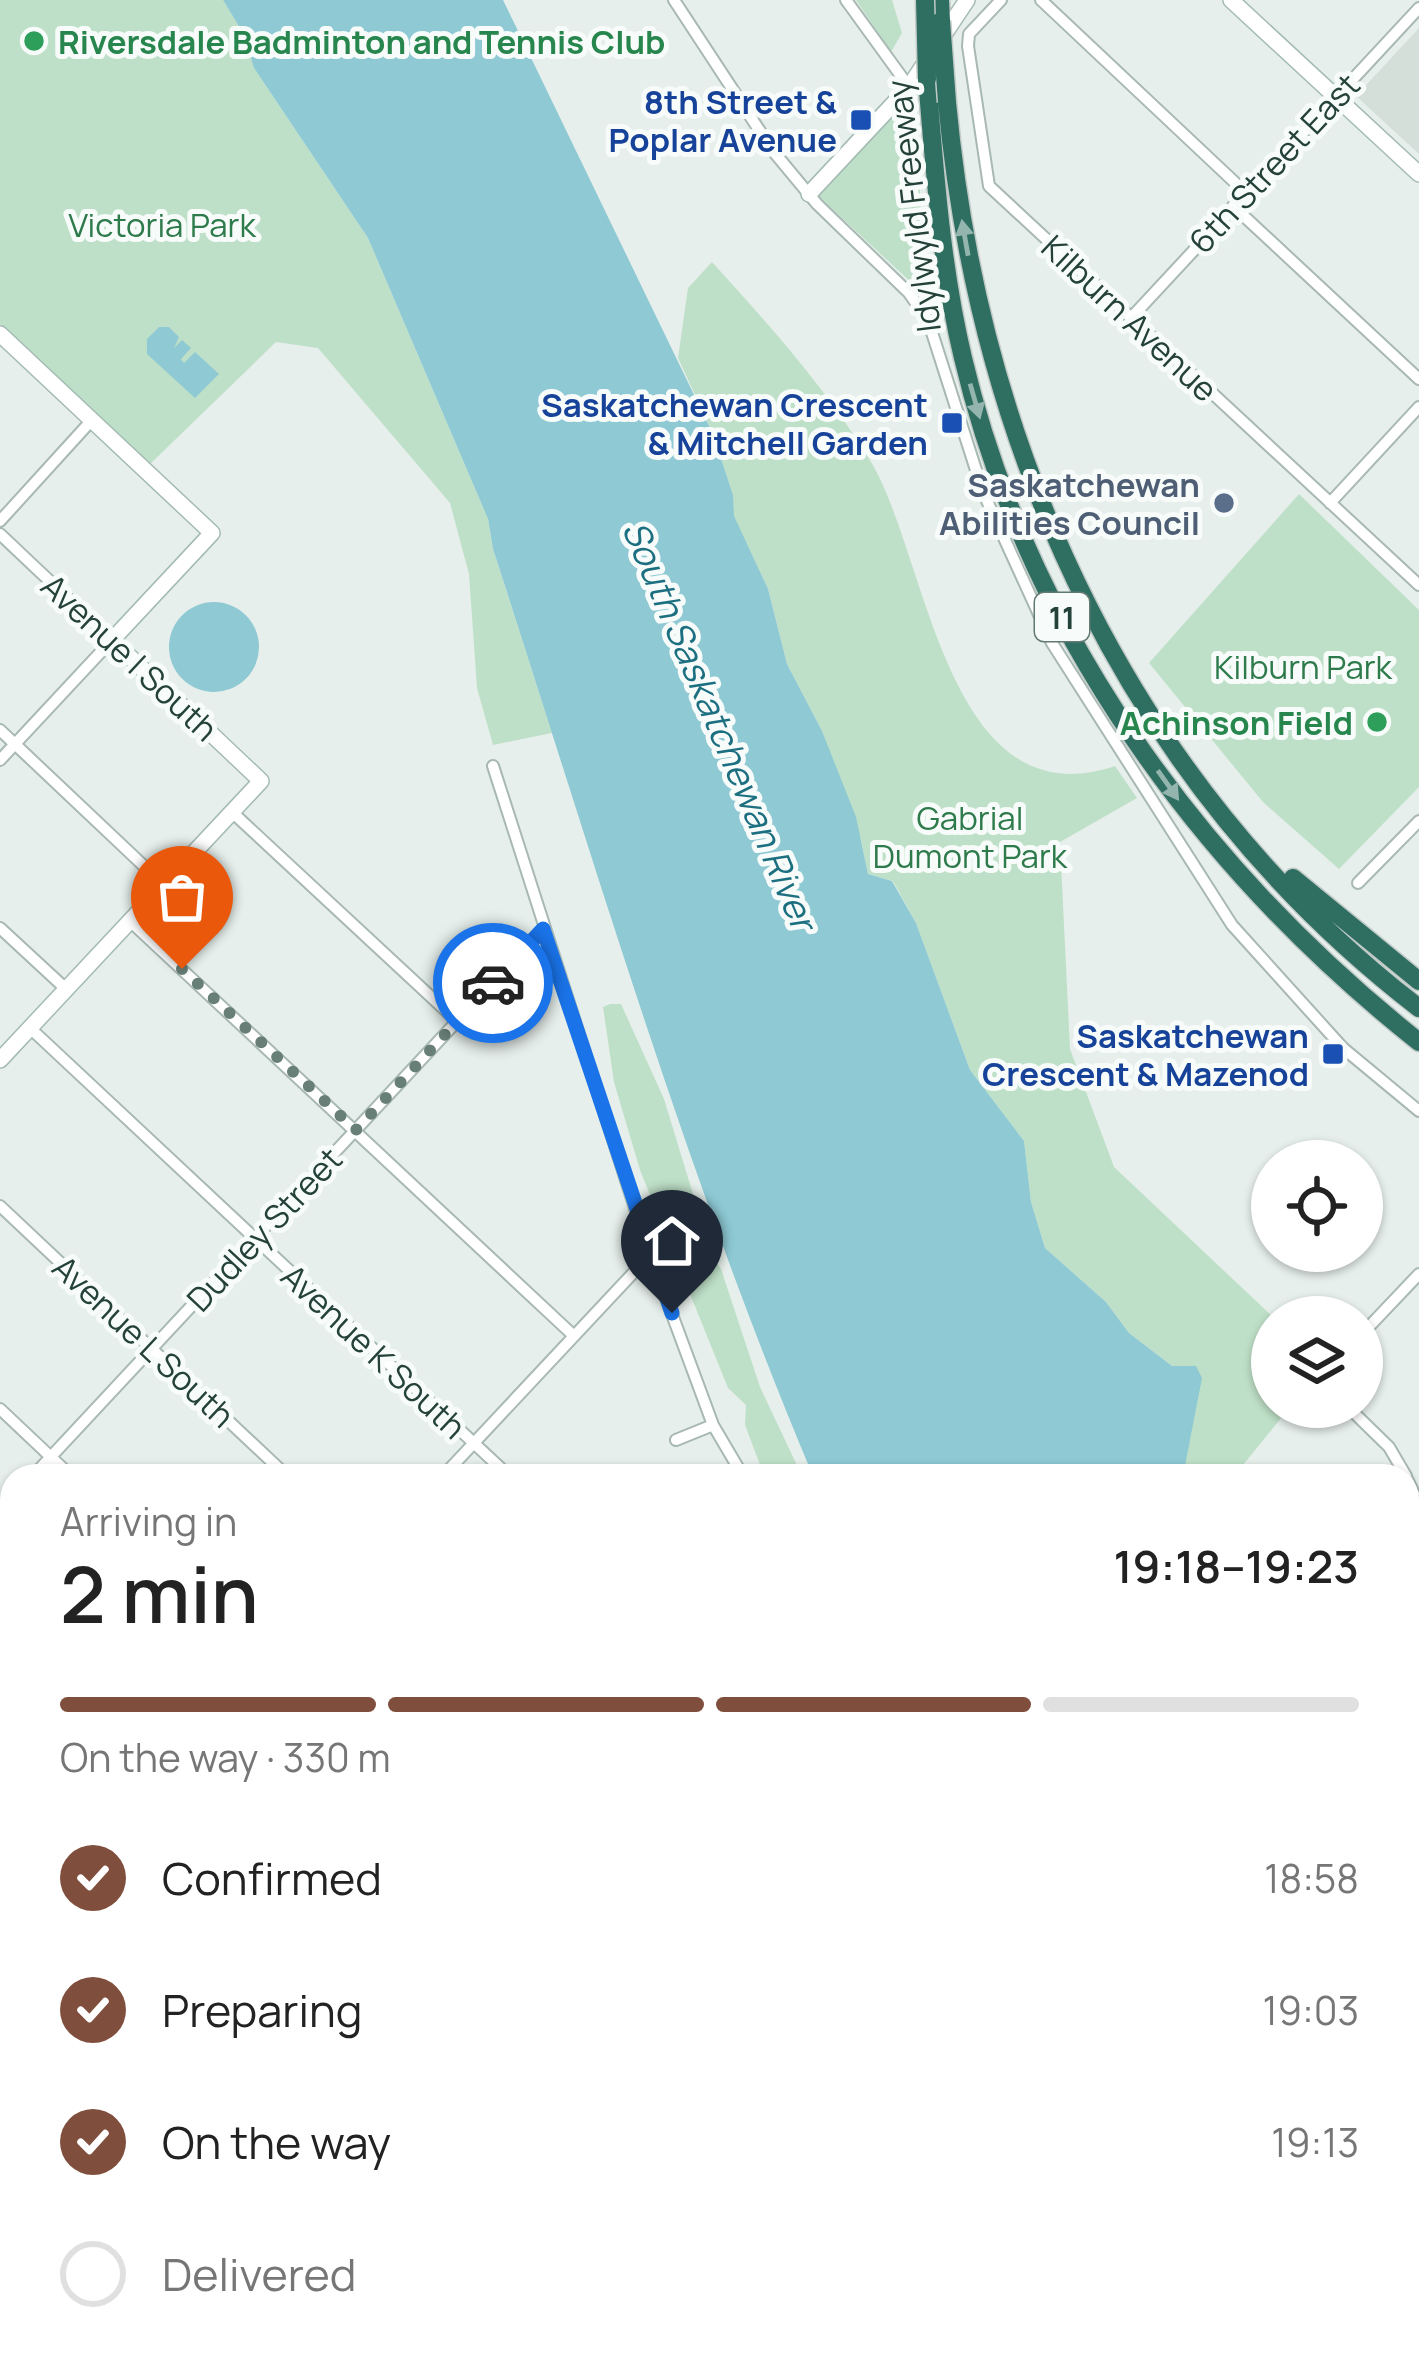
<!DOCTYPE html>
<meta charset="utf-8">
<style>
:root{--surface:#fff;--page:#f6f6f6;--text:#222;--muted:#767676;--line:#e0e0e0;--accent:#804e3d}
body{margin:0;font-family:Manrope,sans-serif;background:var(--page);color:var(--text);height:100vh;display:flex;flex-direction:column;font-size:45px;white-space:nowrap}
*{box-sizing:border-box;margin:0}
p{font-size:39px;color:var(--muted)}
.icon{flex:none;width:66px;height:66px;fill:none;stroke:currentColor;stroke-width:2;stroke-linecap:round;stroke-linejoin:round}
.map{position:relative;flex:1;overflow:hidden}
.panel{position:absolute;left:0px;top:1464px;width:1419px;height:903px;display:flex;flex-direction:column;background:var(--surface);border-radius:36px 36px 0 0;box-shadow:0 3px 9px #0004}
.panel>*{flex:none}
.tools{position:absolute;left:1251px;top:1140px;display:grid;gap:24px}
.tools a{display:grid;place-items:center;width:132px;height:132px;border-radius:50%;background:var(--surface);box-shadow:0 3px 9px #0004;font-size:60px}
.pin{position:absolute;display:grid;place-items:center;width:102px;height:102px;color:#fff;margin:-123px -51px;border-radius:50% 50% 50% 0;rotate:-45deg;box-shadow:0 0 12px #0007}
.pin .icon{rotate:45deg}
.courier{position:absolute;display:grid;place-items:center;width:120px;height:120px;margin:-60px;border:9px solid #1a73e8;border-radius:50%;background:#fff;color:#222;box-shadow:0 3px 15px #0007}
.summary em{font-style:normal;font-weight:600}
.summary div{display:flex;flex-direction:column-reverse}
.summary{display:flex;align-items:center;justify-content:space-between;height:204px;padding:0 60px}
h1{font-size:78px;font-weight:600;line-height:90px}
.bar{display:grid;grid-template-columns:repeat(4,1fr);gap:18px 12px;align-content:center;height:144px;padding:0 60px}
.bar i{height:15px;border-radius:9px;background:var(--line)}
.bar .active{background:var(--accent)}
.bar p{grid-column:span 4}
ol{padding:0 60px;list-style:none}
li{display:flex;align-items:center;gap:36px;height:132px}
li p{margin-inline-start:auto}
li .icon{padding:12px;border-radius:50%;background:var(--accent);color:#fff;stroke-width:4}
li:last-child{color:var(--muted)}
li i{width:66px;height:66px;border:6px solid var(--line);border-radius:50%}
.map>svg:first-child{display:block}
.built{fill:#d4dfda}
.green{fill:#bfe0c8}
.water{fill:#8ec9d4}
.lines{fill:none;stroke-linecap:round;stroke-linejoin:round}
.street-casing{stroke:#a8b8b2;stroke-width:14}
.secondary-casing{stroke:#a4bbb3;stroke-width:18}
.highway-casing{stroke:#c2cac8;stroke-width:21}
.street{stroke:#fff;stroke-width:10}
.secondary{stroke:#fff;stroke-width:15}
.highway{stroke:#2f6f62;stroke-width:18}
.highway-bridge-casing{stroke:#c2cac8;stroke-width:21;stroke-linecap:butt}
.highway-bridge{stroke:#2f6f62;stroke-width:18}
.oneway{fill:#93b5ae}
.done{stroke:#687f78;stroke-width:12;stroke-dasharray:0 21.6}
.route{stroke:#1a73e8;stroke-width:15}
.leisure-dot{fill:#2e9e5b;stroke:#f7fbf9;stroke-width:4.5}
.transit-dot{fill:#1a4fb4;stroke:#f7fbf9;stroke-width:4.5}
.service-dot{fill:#5c6f8a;stroke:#f7fbf9;stroke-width:4.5}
.labels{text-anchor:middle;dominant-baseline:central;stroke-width:10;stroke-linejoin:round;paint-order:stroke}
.shield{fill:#f7fbf9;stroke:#637a73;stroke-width:3}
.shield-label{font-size:30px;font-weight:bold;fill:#24423a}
.leisure-label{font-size:33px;font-weight:bold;fill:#27864d;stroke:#f7fbf9;text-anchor:start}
.transit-label{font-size:33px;font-weight:bold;fill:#164399;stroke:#f7fbf9;text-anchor:end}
.street-label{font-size:33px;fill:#24423a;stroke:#f7fbf9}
.park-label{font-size:33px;fill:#2d7a4b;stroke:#f7fbf9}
.service-label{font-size:33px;font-weight:bold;fill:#4e5e75;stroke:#f7fbf9;text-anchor:end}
.water-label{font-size:36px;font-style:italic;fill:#1c6f80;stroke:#f7fbf9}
</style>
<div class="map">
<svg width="1419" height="2365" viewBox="0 0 1419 2365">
<rect width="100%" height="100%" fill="#e6efeb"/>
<!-- built -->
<path class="built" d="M1419 28V154L1356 96Z
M0 1627 12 1638V1818L0 1807Z"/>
<!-- green -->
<path class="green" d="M0 0H223L243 33 254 68 368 238 488 519 493 549 552 733 493 745 477 688 469 574 450 503 318 348 276 342 148 466 0 324Z
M856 0H892L902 33 891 52Z
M917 81 921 231 932 296 928 298 816 194Z
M712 262C770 326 826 388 871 462 928 556 946 823 1115 766L1137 798 1060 842 1070 1049 1114 1167 1273 1317 1272 1407H1290L1234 1476H1183L1172 1366 1129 1333 1106 1302 1045 1248 1031 1202 1024 1141 970 1070 916 923 893 881 868 874 861 840 822 731 787 664 768 589 733 516V495L713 434 678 358 688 288Z
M1299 494 1419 610V787L1339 869 1263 802 1149 663Z
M610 1004H621L664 1099 711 1253 721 1269 760 1387 802 1476H766L762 1470 745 1425 746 1405 728 1388 640 1170 614 1082 603 1007Z
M380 2355H1191L1195 2365H378Z"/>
<!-- water -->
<path class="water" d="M223 0H503L713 434 733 495 734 516 768 589 787 664 822 731 856 817 868 874 892 881 916 923 970 1070 1024 1141 1031 1202 1045 1248 1106 1302 1129 1333 1172 1366H1196L1202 1378 1183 1476H813C686 1175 594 860 493 549L488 519 368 238 254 68 243 33Z
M159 327H169L179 337 174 348 182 340 191 348 181 359 184 363 195 352 219 374 195 398 147 354V339Z
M169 647a45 45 0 1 1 90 0a45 45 0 1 1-90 0Z
M1407 1858 1419 1887V2365H1255L1251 2355H1407Z"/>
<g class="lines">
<defs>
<path id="street" d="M674 0 773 151 817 204 909 293 928 320 983 492 1052 643 1232 925 1343 1048 1419 1111
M846 0 909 87
M1001 0 969 34 968 46 989 186 1419 585
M1041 0 1245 192
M1233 206 1419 379
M1130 319 1419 8
M1330 503 1419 407
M0 521 91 421
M0 534 112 640 0 760
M0 730 164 885
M493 766 650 1255 713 1425 743 1476
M232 812 457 1021
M1358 883 1419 821
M130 921 574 1336
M0 928 66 989
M30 1028 509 1476
M0 1206 287 1476
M1362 1334 1419 1274
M1348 1407 1389 1447 1406 1476
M0 1409 71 1476
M676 1440 713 1425
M33 1476 543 929
M443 1476 650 1255
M1407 1479 1419 1504
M0 1512 12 1499
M0 1613 12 1624
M0 1817 12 1828
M0 1950 12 1937
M0 2019 12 2029"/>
<path id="secondary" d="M1231 0 1419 174
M809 194 909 87 967 0
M0 334 212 533 112 640 261 781 0 1060"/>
<path id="highway" d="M940 0 941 21
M927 79C935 172 941 266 963 358 1028 633 1201 869 1419 1042
M947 102C980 457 1132 787 1419 1008
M1293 878 1419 981"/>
</defs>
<!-- street casing -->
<use href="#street" class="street-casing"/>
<!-- secondary casing -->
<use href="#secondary" class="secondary-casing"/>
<!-- highway casing -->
<use href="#highway" class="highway-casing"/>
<!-- street -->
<use href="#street" class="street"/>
<!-- secondary -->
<use href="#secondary" class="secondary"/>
<!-- highway -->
<use href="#highway" class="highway"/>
<defs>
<path id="highway-bridge" d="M925 0 927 79
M941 21 947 102"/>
</defs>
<!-- highway-bridge casing -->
<use href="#highway-bridge" class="highway-bridge-casing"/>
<!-- highway-bridge -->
<use href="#highway-bridge" class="highway-bridge"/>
</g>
<!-- one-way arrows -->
<defs><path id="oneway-solid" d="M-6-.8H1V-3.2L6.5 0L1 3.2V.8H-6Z" transform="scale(3)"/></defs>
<g class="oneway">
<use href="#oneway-solid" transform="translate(965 238) rotate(-100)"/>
<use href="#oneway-solid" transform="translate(975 401) rotate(74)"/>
<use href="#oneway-solid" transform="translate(1168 785) rotate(55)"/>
</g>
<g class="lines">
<!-- done -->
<path class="done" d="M182 969 356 1130 493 983"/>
<!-- route -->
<path class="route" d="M493 983 543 929 672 1313"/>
</g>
<!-- markers -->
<g class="leisure-dot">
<circle cx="34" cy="41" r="12"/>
<circle cx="1377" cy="722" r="12"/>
</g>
<g class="transit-dot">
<rect x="849" y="108" width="24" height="24" rx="6"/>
<rect x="940" y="411" width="24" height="24" rx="6"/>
<rect x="1321" y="1042" width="24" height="24" rx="6"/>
</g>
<circle class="service-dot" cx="1224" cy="503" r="12"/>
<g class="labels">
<!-- shield labels -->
<rect class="shield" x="1035" y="593" width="54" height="48" rx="9"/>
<g class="shield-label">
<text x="1062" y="617">11</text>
</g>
<!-- leisure labels -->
<g class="leisure-label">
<text x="58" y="41">Riversdale Badminton and Tennis Club</text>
<text x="1353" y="722" text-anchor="end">Achinson Field</text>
</g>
<!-- transit labels -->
<g class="transit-label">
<text x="837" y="101">8th Street &amp;<tspan x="837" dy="38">Poplar Avenue</tspan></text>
<text x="928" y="404">Saskatchewan Crescent<tspan x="928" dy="38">&amp; Mitchell Garden</tspan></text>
<text x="1309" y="1035">Saskatchewan<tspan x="1309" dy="38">Crescent &amp; Mazenod</tspan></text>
</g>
<!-- street labels -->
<g class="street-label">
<text transform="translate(1274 163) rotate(-47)">6th Street East</text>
<text transform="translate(913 206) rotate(-97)">Idylwyld Freeway</text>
<text transform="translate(1130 318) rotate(43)">Kilburn Avenue</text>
<text transform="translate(130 657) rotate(43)">Avenue I South</text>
<text transform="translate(264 1229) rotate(-47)">Dudley Street</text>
<text transform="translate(144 1341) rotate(43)">Avenue L South</text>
<text transform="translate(374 1351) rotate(43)">Avenue K South</text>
</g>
<!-- park labels -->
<g class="park-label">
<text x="162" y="224">Victoria Park</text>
<text x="1303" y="666">Kilburn Park</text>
<text x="970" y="817">Gabrial<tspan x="970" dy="38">Dumont Park</tspan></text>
</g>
<!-- service labels -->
<g class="service-label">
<text x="1200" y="484">Saskatchewan<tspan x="1200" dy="38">Abilities Council</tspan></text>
</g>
<!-- water labels -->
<g class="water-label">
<text transform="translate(720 725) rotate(67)">South Saskatchewan River</text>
</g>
</g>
</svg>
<div class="tools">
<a><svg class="icon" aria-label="locate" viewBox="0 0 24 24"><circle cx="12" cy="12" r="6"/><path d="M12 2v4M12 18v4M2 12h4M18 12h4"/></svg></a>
<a><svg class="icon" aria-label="layers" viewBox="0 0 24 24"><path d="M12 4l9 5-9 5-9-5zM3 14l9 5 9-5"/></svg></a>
</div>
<div class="pin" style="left:182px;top:969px;background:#ea580c"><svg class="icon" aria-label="bag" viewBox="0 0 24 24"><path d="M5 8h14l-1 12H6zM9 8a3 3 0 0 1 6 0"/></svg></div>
<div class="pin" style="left:672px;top:1313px;background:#1f2937"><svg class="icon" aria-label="home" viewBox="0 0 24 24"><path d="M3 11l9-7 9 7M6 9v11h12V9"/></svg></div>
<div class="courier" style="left:493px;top:983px"><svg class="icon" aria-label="car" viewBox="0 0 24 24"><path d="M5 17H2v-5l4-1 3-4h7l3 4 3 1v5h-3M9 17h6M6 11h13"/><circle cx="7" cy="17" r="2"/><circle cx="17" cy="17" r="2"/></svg></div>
<section class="panel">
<div class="summary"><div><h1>2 min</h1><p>Arriving in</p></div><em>19:18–19:23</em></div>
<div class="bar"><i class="active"></i><i class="active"></i><i class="active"></i><i></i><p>On the way · 330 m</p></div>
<ol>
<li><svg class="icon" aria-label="check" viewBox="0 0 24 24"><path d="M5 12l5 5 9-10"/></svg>Confirmed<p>18:58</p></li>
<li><svg class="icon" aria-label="check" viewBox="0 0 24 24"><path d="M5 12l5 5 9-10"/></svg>Preparing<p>19:03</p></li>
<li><svg class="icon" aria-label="check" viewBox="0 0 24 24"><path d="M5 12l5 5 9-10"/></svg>On the way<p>19:13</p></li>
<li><i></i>Delivered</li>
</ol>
</section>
</div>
